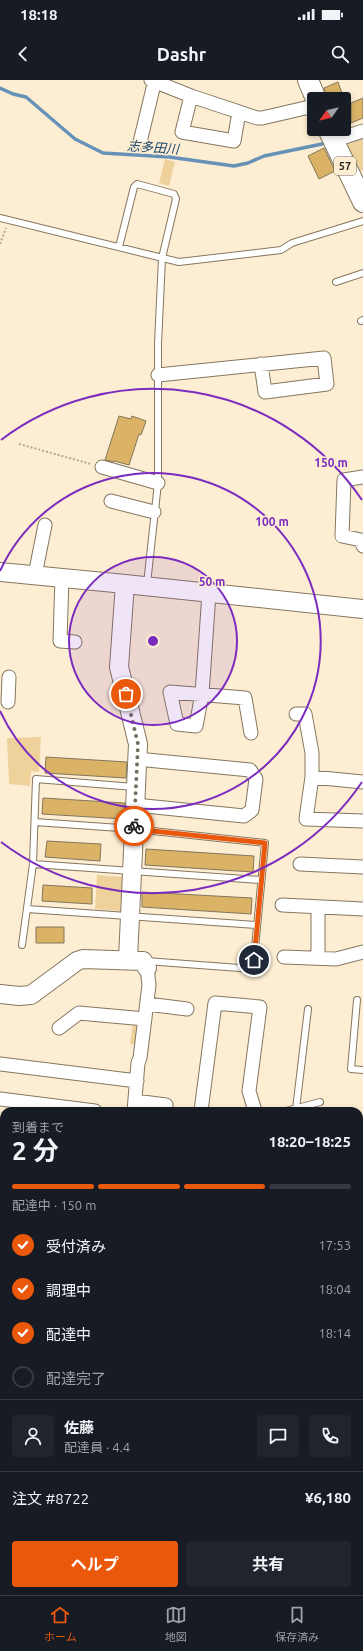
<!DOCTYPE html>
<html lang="ja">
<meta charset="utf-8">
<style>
:root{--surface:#171b24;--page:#20242c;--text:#f1f3f6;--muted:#9ea1a6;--line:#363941;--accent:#ea580c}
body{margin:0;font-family:Ubuntu,"Noto Sans JP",sans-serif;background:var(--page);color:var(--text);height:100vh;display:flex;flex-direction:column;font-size:15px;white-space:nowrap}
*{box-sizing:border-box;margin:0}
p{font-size:13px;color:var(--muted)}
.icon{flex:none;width:22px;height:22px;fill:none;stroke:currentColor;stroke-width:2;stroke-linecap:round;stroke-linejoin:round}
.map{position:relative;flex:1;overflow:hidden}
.sheet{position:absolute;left:0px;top:1027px;width:363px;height:488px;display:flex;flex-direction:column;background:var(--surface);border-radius:12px 12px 0 0;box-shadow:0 2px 6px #0003}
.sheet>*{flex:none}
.needle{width:26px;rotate:236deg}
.buttons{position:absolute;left:307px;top:12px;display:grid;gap:8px}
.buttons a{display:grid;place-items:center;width:44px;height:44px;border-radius:4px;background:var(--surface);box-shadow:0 2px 6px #0003;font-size:20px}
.pin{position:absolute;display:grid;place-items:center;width:34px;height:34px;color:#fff;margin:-17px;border:2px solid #fff;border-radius:50%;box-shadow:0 1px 4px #0007}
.courier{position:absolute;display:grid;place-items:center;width:40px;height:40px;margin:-20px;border:3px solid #ea580c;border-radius:50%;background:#fff;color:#222;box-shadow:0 1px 5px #0007}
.overview em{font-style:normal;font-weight:700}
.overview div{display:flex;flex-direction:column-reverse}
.overview{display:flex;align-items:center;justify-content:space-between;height:68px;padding:0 12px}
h1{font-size:26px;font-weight:700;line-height:30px}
.bar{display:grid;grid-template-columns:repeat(4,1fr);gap:6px 4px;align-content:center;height:48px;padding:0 12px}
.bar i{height:5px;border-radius:3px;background:var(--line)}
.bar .on{background:var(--accent)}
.bar p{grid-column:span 4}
.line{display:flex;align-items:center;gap:10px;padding:0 12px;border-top:1px solid var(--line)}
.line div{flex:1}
.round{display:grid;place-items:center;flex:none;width:42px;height:42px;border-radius:4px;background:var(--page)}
ol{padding:0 12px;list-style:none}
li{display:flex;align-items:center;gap:12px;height:44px}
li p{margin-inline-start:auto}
li .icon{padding:4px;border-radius:50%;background:var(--accent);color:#fff;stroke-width:4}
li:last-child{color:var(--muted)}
li i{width:22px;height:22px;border:2px solid var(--line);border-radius:50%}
.cta{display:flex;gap:8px;margin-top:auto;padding:8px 12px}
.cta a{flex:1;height:46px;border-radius:4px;background:var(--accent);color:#fff;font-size:16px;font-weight:700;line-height:46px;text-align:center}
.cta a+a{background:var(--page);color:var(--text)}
.status{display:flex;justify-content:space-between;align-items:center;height:28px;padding:0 20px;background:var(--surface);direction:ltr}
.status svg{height:11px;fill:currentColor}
header{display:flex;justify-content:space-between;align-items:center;height:52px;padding:0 12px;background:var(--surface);font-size:18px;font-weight:700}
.dock{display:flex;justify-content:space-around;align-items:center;height:56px;border-top:1px solid var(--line);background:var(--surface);font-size:11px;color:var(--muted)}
.dock a{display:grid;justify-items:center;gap:2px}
.dock .on{color:var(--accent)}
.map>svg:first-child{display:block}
.green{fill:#eed19b}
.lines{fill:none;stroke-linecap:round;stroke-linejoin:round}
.stream{stroke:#6792b8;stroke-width:3.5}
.building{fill:#dab366;stroke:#83765d}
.lane-casing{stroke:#84775f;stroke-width:8}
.street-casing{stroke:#84775f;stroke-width:15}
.secondary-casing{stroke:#84775f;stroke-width:20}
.primary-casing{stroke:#84775f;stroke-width:22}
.path{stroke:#b1a691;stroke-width:2;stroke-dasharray:2 2;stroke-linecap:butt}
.lane{stroke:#fff;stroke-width:6}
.street{stroke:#fff;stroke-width:13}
.secondary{stroke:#fff;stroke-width:18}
.primary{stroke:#fff;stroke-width:20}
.done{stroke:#776f5e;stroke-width:4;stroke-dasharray:0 7.2}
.route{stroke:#ea580c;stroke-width:5}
.ring{fill:none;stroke:#7b2cbf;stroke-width:2}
.labels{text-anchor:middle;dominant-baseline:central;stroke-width:3;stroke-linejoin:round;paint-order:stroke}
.shield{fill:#fdeed3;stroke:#6d6555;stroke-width:1}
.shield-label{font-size:11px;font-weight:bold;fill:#2f2a1f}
.water-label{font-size:13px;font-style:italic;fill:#19466d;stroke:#fdeed3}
.centre{fill:#7b2cbf;stroke:#fdeed3;stroke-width:2}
.ring-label{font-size:12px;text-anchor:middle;font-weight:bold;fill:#7b2cbf;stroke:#fdeed3;stroke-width:3;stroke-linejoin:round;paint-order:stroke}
</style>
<div class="status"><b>18:18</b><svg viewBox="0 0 49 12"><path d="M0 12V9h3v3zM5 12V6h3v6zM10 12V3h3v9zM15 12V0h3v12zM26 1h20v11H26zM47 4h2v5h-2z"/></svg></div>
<header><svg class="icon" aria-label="back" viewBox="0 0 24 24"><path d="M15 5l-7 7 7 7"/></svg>Dashr<svg class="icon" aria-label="search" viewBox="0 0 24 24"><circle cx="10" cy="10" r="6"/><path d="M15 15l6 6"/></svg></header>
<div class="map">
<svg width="363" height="1515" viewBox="0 0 363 1515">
<rect width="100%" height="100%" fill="#fdeed3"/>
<!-- green -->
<path class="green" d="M363 59V90L356 92 344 66Z
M165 79 175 82 169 106 159 103Z
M41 657 39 692 31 691 30 706 9 704 7 658Z
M97 795 123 797 120 831 95 829Z
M133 944 137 945 140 951 138 965 130 964Z
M0 1381 4 1382V1462H0Z"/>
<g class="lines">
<!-- stream -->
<path class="stream" d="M0 8 13 14 26 17 75 59 103 73 169 77 234 86 248 83 264 76 322 64"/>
</g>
<!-- building -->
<path class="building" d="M338 2 344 19H327L324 8Z
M363 18V38L351 43V23Z
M324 68 335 91 319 99 308 76Z
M119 336 131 339 132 336 146 341 141 355 139 354 129 385 114 381V382L105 380Z
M46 677 127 682 126 698 45 693Z
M43 718 125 723 124 739 42 734Z
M47 761 101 764 100 781 45 777Z
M146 769 254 776 253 792 145 785Z
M43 805 92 808V824L42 821Z
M142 812 252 818 251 834 142 827Z
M36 847H64V863H36Z"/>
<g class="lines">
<defs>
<path id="lane" d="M0 138 179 182 281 170 292 163 363 141
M119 167 134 107 137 104 174 114 176 119 162 178 158 264V403L147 504
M336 202 363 193
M361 241 363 240
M35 742 134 749 265 763 253 889 146 881
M33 784 261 800
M27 829 257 845
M22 865 33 784 36 699 134 707
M357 920 351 989 363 990
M296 1029 308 929
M286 1031 320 1022
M359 1184 363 1194
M359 1475 363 1474"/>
<path id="street" d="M151 0 191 16 257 38H262L314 26
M191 16 182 52 234 61 239 32
M333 61 363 51
M140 62 155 0
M158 295 324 278 327 304 265 312 261 284
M102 387 158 403
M363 397 344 400 342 456 361 460 363 466
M111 421 154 432
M35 495 45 445
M62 497 60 561 75 562
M209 513 202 614 196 646 177 644 170 612 245 618 251 653
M8 622 9 597
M296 634H305L312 673V697L306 739 363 741
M312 697 363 702
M135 725 244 736 252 730 256 699 250 690 137 679
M300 784 363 787
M282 825 363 829
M318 827V878
M284 877 336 879 363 872
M147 924 187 929
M59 948 79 933 145 939
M0 984 137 1001
M0 1019 95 1031
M135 1021 166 1025
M134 1031 138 983 140 978 149 905 147 888
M201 1031 215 923 260 927 249 1011 255 1031
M359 1053 363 1052
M0 1065H4
M0 1124H4
M359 1141 363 1140
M0 1186 4 1187
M0 1252 4 1253
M359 1298H363
M0 1334H4
M5 1511 14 1512
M143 1511V1515
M196 1511 197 1515
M100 1515V1511"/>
<path id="secondary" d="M0 492 125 504 363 529
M125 504 119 587 138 664 128 879
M0 914 19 916 31 915 77 881 83 879 143 881 147 888"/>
<path id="primary" d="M308 0 316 19
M328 49 363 122"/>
</defs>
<!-- lane casing -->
<use href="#lane" class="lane-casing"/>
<!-- street casing -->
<use href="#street" class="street-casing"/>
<!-- secondary casing -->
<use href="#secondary" class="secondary-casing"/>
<!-- primary casing -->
<use href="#primary" class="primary-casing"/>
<!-- path -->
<path class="path" d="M0 164 6 148
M19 364 91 384
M0 1390 4 1391
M0 1403H4
M0 1416 4 1417
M0 1420 4 1417
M0 1457H4"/>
<!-- lane -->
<use href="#lane" class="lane"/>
<!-- street -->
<use href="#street" class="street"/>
<!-- secondary -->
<use href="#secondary" class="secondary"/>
<!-- primary -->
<use href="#primary" class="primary"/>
</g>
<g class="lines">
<!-- done -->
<path class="done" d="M126 614 138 664 134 746"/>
<!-- route -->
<path class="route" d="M134 746V749L265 763 254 880"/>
</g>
<!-- distance rings -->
<circle cx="153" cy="561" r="84" fill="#7b2cbf" fill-opacity=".12"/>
<g class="ring">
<circle cx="153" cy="561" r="84"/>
<path d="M0 491A168 168 0 1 1 0 631"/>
<path d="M362 702A252 252 0 0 1 1 762M1 360A252 252 0 0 1 362 420"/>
</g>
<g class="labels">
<!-- shield labels -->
<rect class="shield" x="334" y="77" width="22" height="18" rx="3"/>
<g class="shield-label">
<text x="345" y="86">57</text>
</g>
<!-- water labels -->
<g class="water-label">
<text transform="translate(153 67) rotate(4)">志多田川</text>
</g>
</g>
<circle cx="153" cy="561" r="6" class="centre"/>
<g class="ring-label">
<text x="331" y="387">150 m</text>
<text x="272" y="446">100 m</text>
<text x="212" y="506">50 m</text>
</g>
</svg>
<div class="buttons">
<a><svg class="needle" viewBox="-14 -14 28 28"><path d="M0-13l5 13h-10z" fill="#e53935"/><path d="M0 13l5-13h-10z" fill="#9ea1a6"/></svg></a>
</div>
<div class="pin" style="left:126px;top:614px;background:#ea580c"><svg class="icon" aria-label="bag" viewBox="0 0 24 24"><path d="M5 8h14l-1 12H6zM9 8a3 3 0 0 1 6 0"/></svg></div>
<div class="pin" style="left:254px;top:880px;background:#1f2937"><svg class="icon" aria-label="home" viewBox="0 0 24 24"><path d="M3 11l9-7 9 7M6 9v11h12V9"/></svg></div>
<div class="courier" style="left:134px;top:746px"><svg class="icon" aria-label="bike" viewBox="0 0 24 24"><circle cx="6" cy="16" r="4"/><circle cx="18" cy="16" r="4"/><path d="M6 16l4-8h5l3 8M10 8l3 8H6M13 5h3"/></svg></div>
<section class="sheet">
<div class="overview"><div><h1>2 分</h1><p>到着まで</p></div><em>18:20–18:25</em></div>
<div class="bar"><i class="on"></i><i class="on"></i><i class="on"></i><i></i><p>配達中 · 150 m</p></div>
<ol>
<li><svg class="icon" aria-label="check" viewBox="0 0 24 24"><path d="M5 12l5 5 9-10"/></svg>受付済み<p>17:53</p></li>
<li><svg class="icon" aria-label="check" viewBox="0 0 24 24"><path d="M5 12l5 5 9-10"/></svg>調理中<p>18:04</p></li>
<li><svg class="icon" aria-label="check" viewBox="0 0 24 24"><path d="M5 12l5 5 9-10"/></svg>配達中<p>18:14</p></li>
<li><i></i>配達完了</li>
</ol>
<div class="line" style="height:72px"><a class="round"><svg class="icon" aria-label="person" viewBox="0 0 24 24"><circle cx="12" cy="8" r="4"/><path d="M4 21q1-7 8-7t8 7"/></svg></a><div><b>佐藤</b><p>配達員 · 4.4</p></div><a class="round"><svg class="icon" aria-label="chat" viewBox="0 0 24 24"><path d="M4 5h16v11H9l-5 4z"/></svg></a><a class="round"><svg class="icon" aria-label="phone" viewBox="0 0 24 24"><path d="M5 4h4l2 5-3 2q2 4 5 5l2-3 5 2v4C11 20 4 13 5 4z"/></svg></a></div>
<div class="line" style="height:52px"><div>注文 #8722</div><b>¥6,180</b></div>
<div class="cta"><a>ヘルプ</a><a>共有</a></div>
</section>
</div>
<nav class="dock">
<a class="on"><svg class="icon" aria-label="home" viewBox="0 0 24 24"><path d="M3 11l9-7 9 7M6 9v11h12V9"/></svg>ホーム</a>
<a><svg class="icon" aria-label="map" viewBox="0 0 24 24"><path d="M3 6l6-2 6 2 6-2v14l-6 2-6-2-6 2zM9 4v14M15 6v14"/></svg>地図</a>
<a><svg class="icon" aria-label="saved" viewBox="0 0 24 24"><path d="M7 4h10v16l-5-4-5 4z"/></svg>保存済み</a>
</nav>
